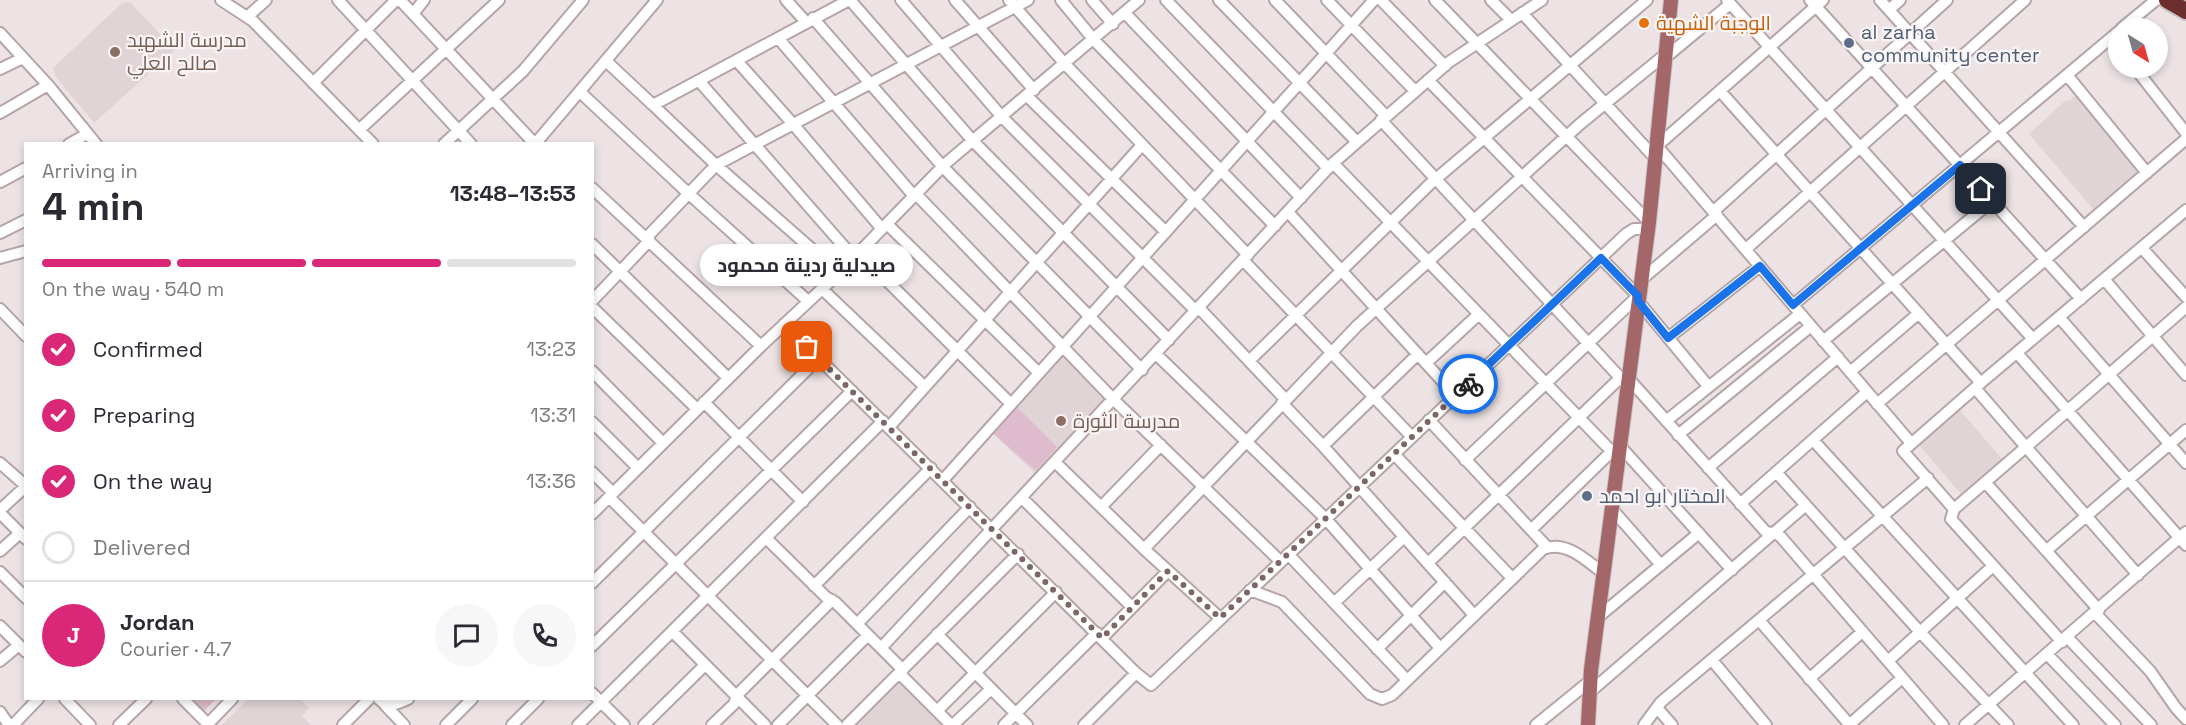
<!DOCTYPE html>
<meta charset="utf-8">
<style>
:root{--surface:#fff;--page:#f7f7f7;--text:#2b2b33;--muted:#7c7c81;--line:#e1e1e2;--accent:#db2777}
body{margin:0;font-family:"Space Grotesk",Cairo,sans-serif;background:var(--page);color:var(--text);height:100vh;display:flex;flex-direction:column;font-size:22px;white-space:nowrap}
*{box-sizing:border-box;margin:0}
p{font-size:20px;color:var(--muted)}
.icon{flex:none;width:33px;height:33px;fill:none;stroke:currentColor;stroke-width:2;stroke-linecap:round;stroke-linejoin:round}
.map{position:relative;flex:1;overflow:hidden}
.details{position:absolute;left:24px;top:142px;width:570px;height:558px;display:flex;flex-direction:column;background:var(--surface);border-radius:0px;box-shadow:0 3px 9px #0003}
.details>*{flex:none}
.needle{width:39px;rotate:143deg}
.buttons{position:absolute;left:2108px;top:18px;display:grid;gap:12px}
.buttons a{display:grid;place-items:center;width:60px;height:60px;border-radius:50%;background:var(--surface);box-shadow:0 3px 9px #0003;font-size:30px}
.pin{position:absolute;display:grid;place-items:center;width:51px;height:51px;color:#fff;margin:-26px;border-radius:12px;box-shadow:0 3px 9px #0006}
.courier{position:absolute;display:grid;place-items:center;width:60px;height:60px;margin:-30px;border:4px solid #1a73e8;border-radius:50%;background:#fff;color:#222;box-shadow:0 2px 8px #0007}
.bubble{position:absolute;height:42px;border-radius:21px;background:var(--surface);box-shadow:0 3px 9px #0003;font-size:20px;font-weight:700;line-height:42px;text-align:center}
.overview em{font-style:normal;font-weight:700}
.overview div{display:flex;flex-direction:column-reverse}
.overview{display:flex;align-items:center;justify-content:space-between;height:102px;padding:0 18px}
h1{font-size:39px;font-weight:700;line-height:45px}
.bar{display:grid;grid-template-columns:repeat(4,1fr);gap:9px 6px;align-content:center;height:72px;padding:0 18px}
.bar i{height:8px;border-radius:4px;background:var(--line)}
.bar .active{background:var(--accent)}
.bar p{grid-column:span 4}
.line{display:flex;align-items:center;gap:15px;padding:0 18px;border-top:2px solid var(--line)}
.line div{flex:1}
.round{display:grid;place-items:center;flex:none;width:63px;height:63px;border-radius:32px;background:var(--page)}
ol{padding:0 18px;list-style:none}
li{display:flex;align-items:center;gap:18px;height:66px}
li p{margin-inline-start:auto}
li .icon{padding:6px;border-radius:50%;background:var(--accent);color:#fff;stroke-width:4}
li:last-child{color:var(--muted)}
li i{width:33px;height:33px;border:3px solid var(--line);border-radius:50%}
.map>svg:first-child{display:block}
.built{fill:#e1d4d7}
.pitch{fill:#debccd}
.lines{fill:none;stroke-linecap:round;stroke-linejoin:round}
.minor-casing{stroke:#b5a5a7;stroke-width:14}
.major-casing{stroke:#c9c1c2;stroke-width:16}
.highway-casing{stroke:#c9c1c2;stroke-width:20}
.minor{stroke:#fff;stroke-width:10}
.major{stroke:#a36769;stroke-width:14}
.highway{stroke:#6c2f2e;stroke-width:16}
.done{stroke:#7c6668;stroke-width:6;stroke-dasharray:0 10.8}
.route{stroke:#1a73e8;stroke-width:8}
.food-dot{fill:#e8710a;stroke:#f9f4f5;stroke-width:2}
.service-dot{fill:#5c6f8a;stroke:#f9f4f5;stroke-width:2}
.education-dot{fill:#8d6e63;stroke:#f9f4f5;stroke-width:2}
.labels{text-anchor:middle;dominant-baseline:central;stroke-width:4.5;stroke-linejoin:round;paint-order:stroke}
.food-label{font-size:20px;fill:#c56008;stroke:#f9f4f5;text-anchor:start}
.service-label{font-size:20px;fill:#4e5e75;stroke:#f9f4f5;text-anchor:start}
.education-label{font-size:20px;fill:#785e54;stroke:#f9f4f5;text-anchor:start}
</style>
<div class="map">
<svg width="2186" height="725" viewBox="0 0 2186 725">
<rect width="100%" height="100%" fill="#ede3e5"/>
<!-- built -->
<path class="built" d="M130 2 175 50 94 123 55 76 53 68 122 3Z
M2076 95 2136 167V175L2094 210 2029 134 2066 100 2069 101Z
M1064 355 1105 399 1036 474 991 432Z
M1959 409 2002 459 1961 494 1918 444Z
M900 680 943 725H853Z
M248 699H300L309 708 302 716 311 725H222Z"/>
<!-- pitch -->
<path class="pitch" d="M1017 407 1057 447 1036 471 994 434Z
M190 699H216L203 712Z"/>
<g class="lines">
<defs>
<path id="minor" d="M221 0 253 21 373 144
M338 0 471 144
M400 0 535 144
M786 0 806 22
M850 0 973 141 1169 340
M901 0 1002 117 1196 311
M955 0 1034 90
M1009 0 1065 64 1248 255
M1061 0 1094 40 1275 226
M1092 0 1113 24
M1166 0 1328 168
M1219 0 1357 142
M1275 0 1386 116
M1327 0 1415 91
M1381 0 1445 66
M1435 0 1649 222
M1491 0 1511 20
M1727 0 2033 339
M1810 0 2081 299
M1823 0 1657 146 1911 443
M1880 0 2084 227
M1889 10 1900 0
M1125 13 1301 198
M1522 13 1656 159
M413 14 424 0
M247 17 266 0
M813 18 943 167 1142 370
M2122 28 2156 0
M0 33 48 85 96 144
M778 38 914 196
M1666 57 1730 4
M606 61 653 105 849 0
M737 61 793 124 882 229
M2135 68 2186 133
M0 69 23 58
M2067 75 2147 173
M1428 80 1638 296 1465 460
M699 81 854 258
M313 83 396 0
M1720 91 1981 383
M580 92 688 193 808 301
M1027 96 1166 232
M653 105 716 165 839 273
M0 113 48 85
M1381 120 1627 385
M359 130 499 0
M69 144 87 134
M444 144 523 71 583 0
M535 144 657 0
M1333 163 1618 458
M0 182 26 168
M592 188 761 346
M916 194 1114 400 1280 561
M1714 211 1947 0
M1288 212 1455 395
M887 224 1039 373
M0 233 26 220
M592 244 728 378
M2142 248 2186 297
M1746 249 2025 0
M859 253 1011 404
M0 258 26 251
M1243 260 1412 437
M2104 279 2186 375
M1641 280 1717 215
M822 289 925 387
M592 301 649 241V235L716 165 1028 0
M1638 301 1708 386
M1793 305 2118 32
M592 307 697 409
M1199 308 1285 399
M0 309 26 336
M2059 317 2186 463
M784 324 1136 673
M1668 338 1760 266
M1823 341 1992 201
M2017 353 2186 545
M1156 354 1325 518 1440 648
M1249 361 1431 183 1647 0
M1426 363 1479 314
M592 371 663 443
M1850 372 1919 313
M1628 378 1766 532 1777 534 1781 537 1943 725
M1977 386 2186 210
M1975 388 2026 447 1954 509 1903 451Z
M704 402 803 502
M1282 403 1323 446 1474 615
M1877 404 2186 139
M1429 420 1547 547
M1666 421 1800 314
M592 422 638 468
M889 427 1142 145
M1678 435 1811 326
M1813 440 2073 725
M1619 445 1732 570
M1323 446 1418 354
M1394 454 1512 578
M0 463 26 486
M1056 463 1144 549 1220 618
M1708 468 1838 357
M592 472 613 493
M1776 472 1920 632 2008 725
M943 480 1374 0
M1985 482 2099 610
M609 497 837 725
M1022 498 1132 607
M1740 504 1867 392
M1101 507 1161 445
M1611 508 1661 565
M1954 509 1951 519 2062 642
M0 510 25 487
M0 513 26 539
M592 514 761 346 839 273 945 164 1139 0
M1531 530 1611 452
M767 539 826 597 835 602 903 670
M1144 549 1357 326 1580 124 1666 54
M2047 550 2186 430
M0 551 20 533
M1288 554 1407 680
M1428 563 1620 378
M0 572 26 598
M2138 575 2026 447 2186 307
M592 583 819 358
M814 586 931 468
M1250 590 1282 602 1370 694 1382 699 1392 695 1543 549C1566 540 1586 560 1603 573
M1334 603 1404 537
M2095 613 2150 671 2176 708 2186 719
M1597 618 1699 533
M1759 620 1849 724
M857 624 970 507
M0 626 26 652
M673 632 765 725
M937 634 1027 725
M2067 637 2151 725
M1102 638 1168 571
M592 646 852 391
M881 648 1331 165 1449 62 1542 0
M1377 649 1445 582
M2047 654 2115 725
M1712 660 1766 725
M0 661 19 645
M1888 661 1993 566
M900 674 951 725
M1809 679 1862 632
M1590 692 1806 505
M592 693 624 725
M65 699 90 725
M183 699 208 724
M379 699C389 709 396 704 408 699
M385 705 404 725
M1657 708 1672 725
M937 711 1056 592
M0 712 9 725
M13 725 38 699
M119 725 146 699
M207 725 232 699
M343 725 369 699
M446 725 472 699
M512 725 538 699
M578 725 883 421
M644 725 705 665
M712 725 734 704 737 695 832 600
M778 725 868 635
M847 725 1018 554
M953 725 991 689
M1004 725 1097 633
M1084 725 1136 673 1151 685 1626 234 1634 229H1648
M1536 725 1590 681
M1644 725 1661 702 1928 478
M1849 725 1902 678
M1965 725 2186 532"/>
<path id="major" d="M1588 725 1591 670 1649 222 1671 0"/>
<path id="highway" d="M2167 0 2186 11"/>
</defs>
<!-- minor casing -->
<use href="#minor" class="minor-casing"/>
<!-- major casing -->
<use href="#major" class="major-casing"/>
<!-- highway casing -->
<use href="#highway" class="highway-casing"/>
<!-- minor -->
<use href="#minor" class="minor"/>
<!-- major -->
<use href="#major" class="major"/>
<!-- highway -->
<use href="#highway" class="highway"/>
</g>
<g class="lines">
<!-- done -->
<path class="done" d="M807 347 1102 638 1168 571 1220 618 1468 384"/>
<!-- route -->
<path class="route" d="M1468 384 1601 258 1638 296V301L1668 338 1760 266 1793 305 1960 165 1981 189"/>
</g>
<!-- markers -->
<circle class="food-dot" cx="1644" cy="23" r="6"/>
<g class="service-dot">
<circle cx="1849" cy="43" r="6"/>
<circle cx="1587" cy="496" r="6"/>
</g>
<g class="education-dot">
<circle cx="115" cy="52" r="6"/>
<circle cx="1061" cy="421" r="6"/>
</g>
<g class="labels">
<!-- food labels -->
<g class="food-label">
<text x="1656" y="23">الوجبة الشهية</text>
</g>
<!-- service labels -->
<g class="service-label">
<text x="1861" y="32">al zarha<tspan x="1861" dy="23">community center</tspan></text>
<text x="1599" y="496">المختار ابو احمد</text>
</g>
<!-- education labels -->
<g class="education-label">
<text x="127" y="40">مدرسة الشهيد<tspan x="127" dy="23">صالح العلي</tspan></text>
<text x="1073" y="421">مدرسة الثورة</text>
</g>
</g>
</svg>
<div class="buttons">
<a><svg class="needle" viewBox="-14 -14 28 28"><path d="M0-13l5 13h-10z" fill="#e53935"/><path d="M0 13l5-13h-10z" fill="#7c7c81"/></svg></a>
</div>
<div class="pin" style="left:807px;top:347px;background:#ea580c"><svg class="icon" aria-label="bag" viewBox="0 0 24 24"><path d="M5 8h14l-1 12H6zM9 8a3 3 0 0 1 6 0"/></svg></div>
<div class="pin" style="left:1981px;top:189px;background:#1f2937"><svg class="icon" aria-label="home" viewBox="0 0 24 24"><path d="M3 11l9-7 9 7M6 9v11h12V9"/></svg></div>
<div class="courier" style="left:1468px;top:384px"><svg class="icon" aria-label="bike" viewBox="0 0 24 24"><circle cx="6" cy="16" r="4"/><circle cx="18" cy="16" r="4"/><path d="M6 16l4-8h5l3 8M10 8l3 8H6M13 5h3"/></svg></div>
<div class="bubble" style="left:700px;top:244px;width:213px">صيدلية ردينة محمود</div>
<section class="details">
<div class="overview"><div><h1>4 min</h1><p>Arriving in</p></div><em>13:48–13:53</em></div>
<div class="bar"><i class="active"></i><i class="active"></i><i class="active"></i><i></i><p>On the way · 540 m</p></div>
<ol>
<li><svg class="icon" aria-label="check" viewBox="0 0 24 24"><path d="M5 12l5 5 9-10"/></svg>Confirmed<p>13:23</p></li>
<li><svg class="icon" aria-label="check" viewBox="0 0 24 24"><path d="M5 12l5 5 9-10"/></svg>Preparing<p>13:31</p></li>
<li><svg class="icon" aria-label="check" viewBox="0 0 24 24"><path d="M5 12l5 5 9-10"/></svg>On the way<p>13:36</p></li>
<li><i></i>Delivered</li>
</ol>
<div class="line" style="height:108px"><b class="round" style="background:var(--accent);color:#fff">J</b><div><b>Jordan</b><p>Courier · 4.7</p></div><a class="round"><svg class="icon" aria-label="chat" viewBox="0 0 24 24"><path d="M4 5h16v11H9l-5 4z"/></svg></a><a class="round"><svg class="icon" aria-label="phone" viewBox="0 0 24 24"><path d="M5 4h4l2 5-3 2q2 4 5 5l2-3 5 2v4C11 20 4 13 5 4z"/></svg></a></div>
</section>
</div>
